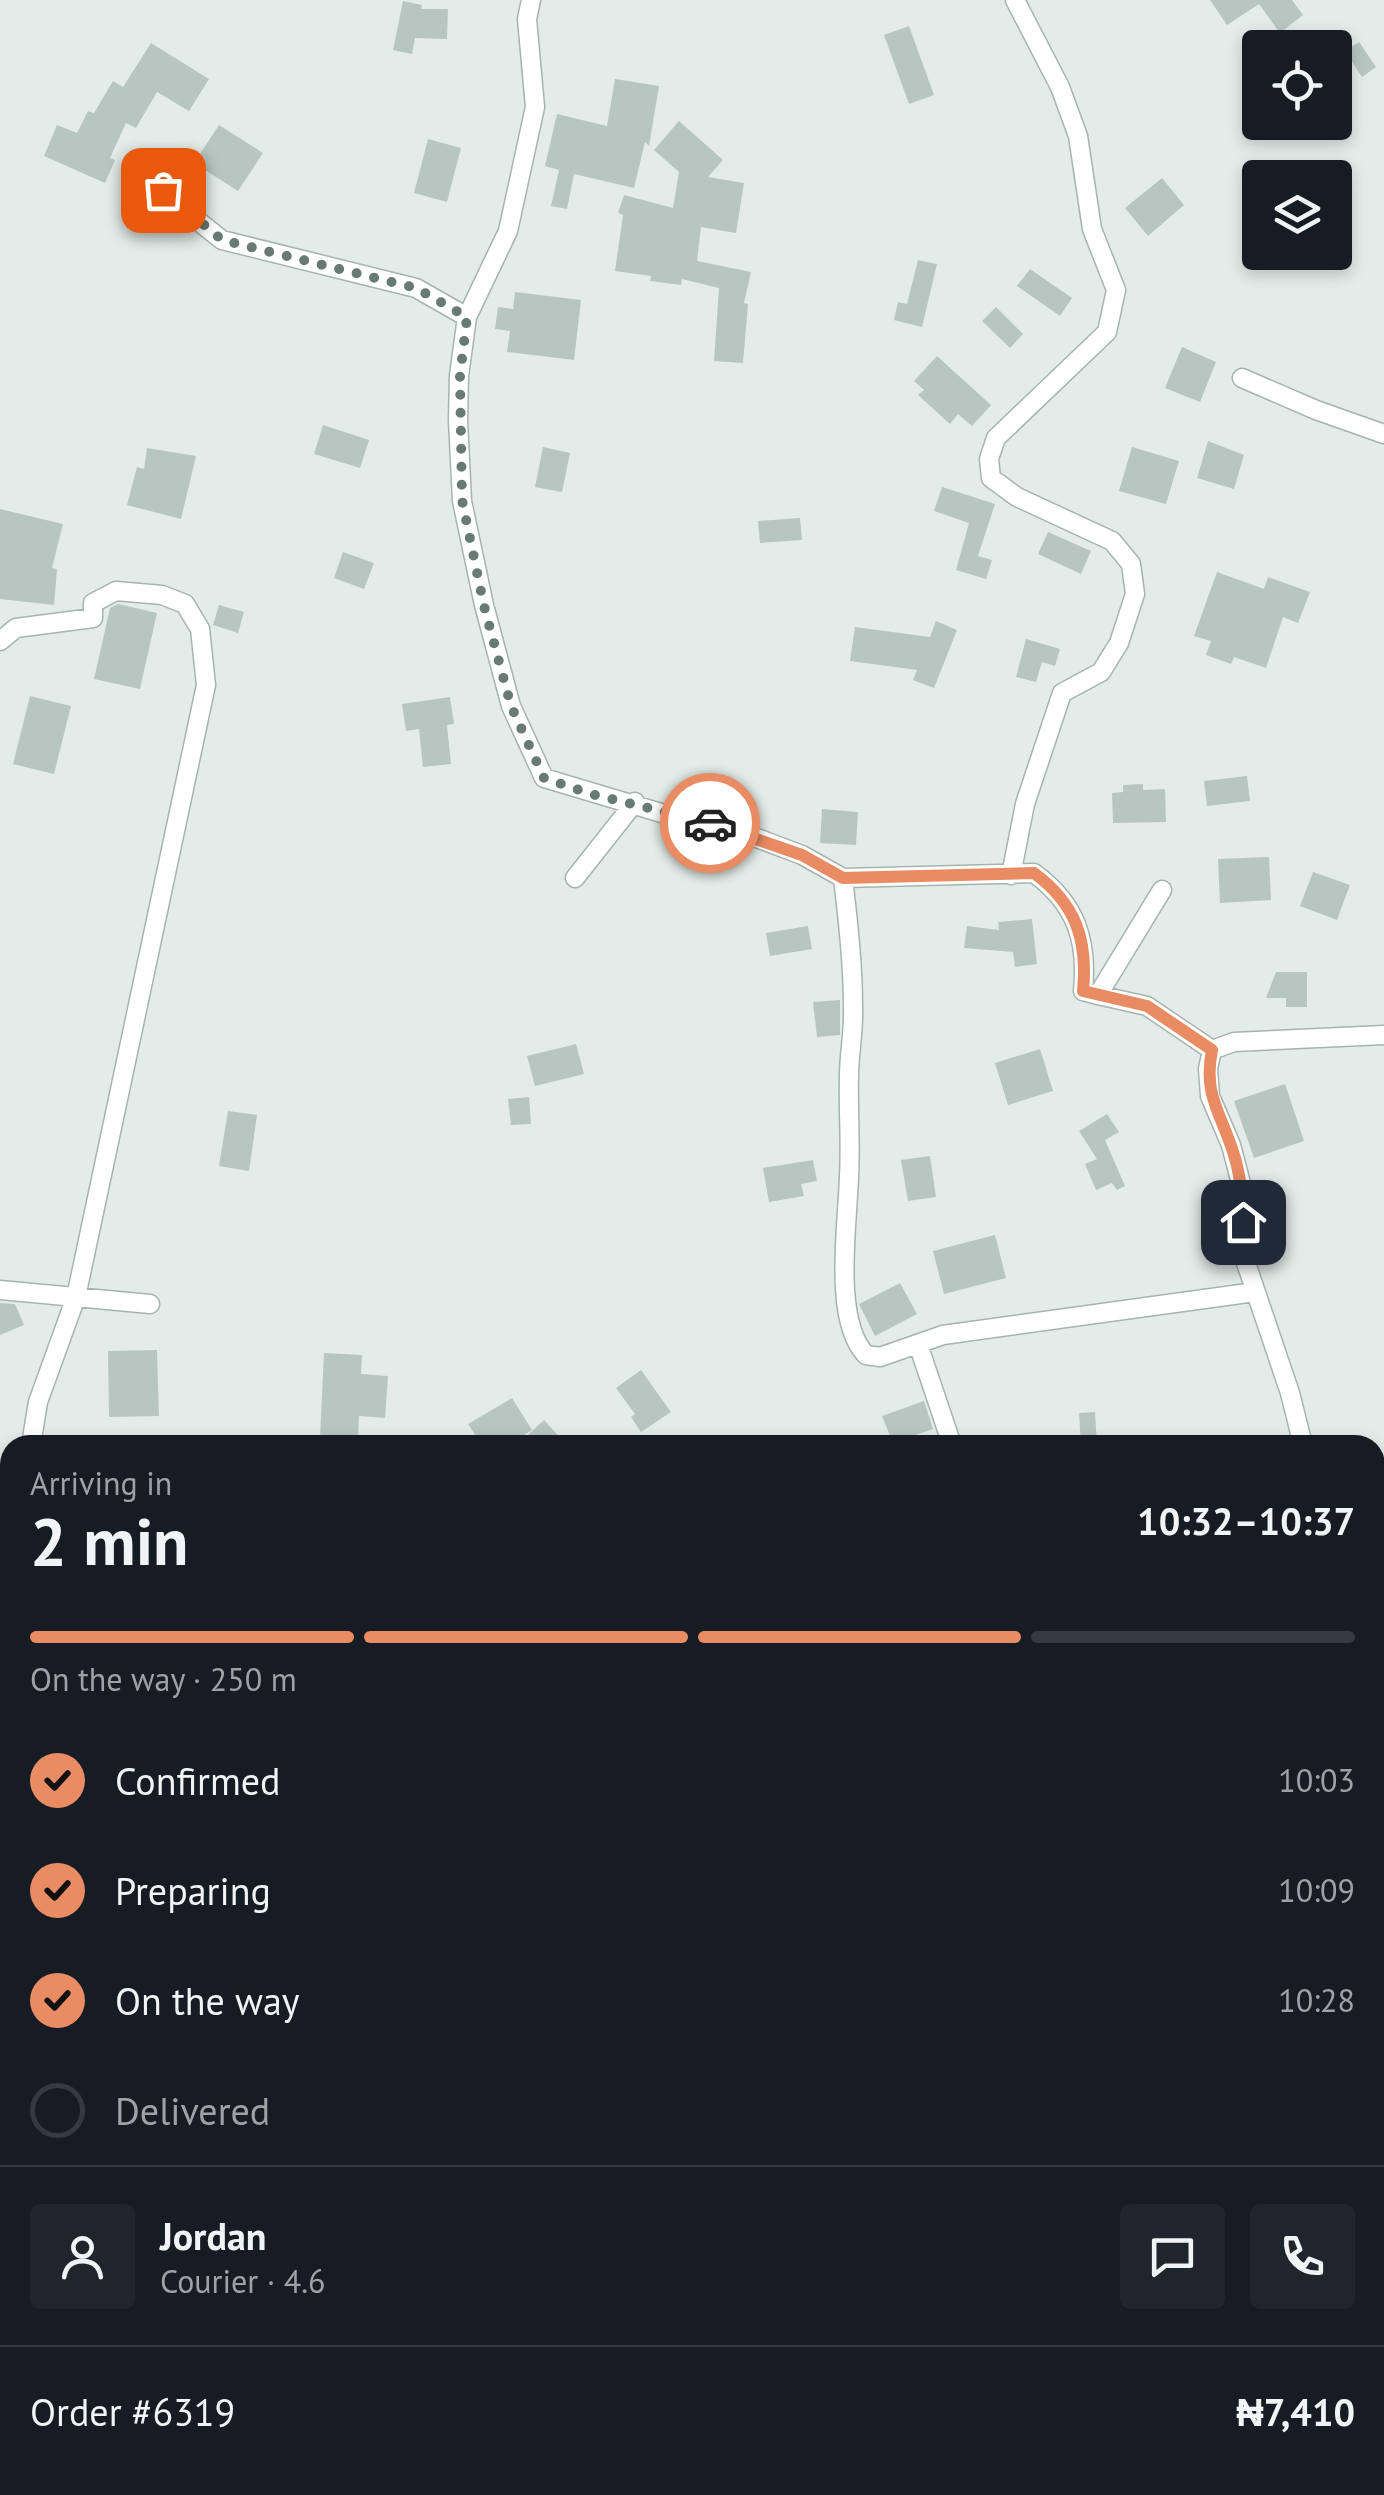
<!DOCTYPE html>
<meta charset="utf-8">
<style>
:root{--surface:#171b24;--page:#20242c;--text:#f1f3f6;--muted:#9ea1a6;--line:#363941;--accent:#e98b63}
body{margin:0;font-family:"PT Sans",sans-serif;background:var(--page);color:var(--text);height:100vh;display:flex;flex-direction:column;font-size:38px;white-space:nowrap}
*{box-sizing:border-box;margin:0}
p{font-size:32px;color:var(--muted)}
.icon{flex:none;width:55px;height:55px;fill:none;stroke:currentColor;stroke-width:2;stroke-linecap:round;stroke-linejoin:round}
.map{position:relative;flex:1;overflow:hidden}
.details{position:absolute;left:0px;top:1435px;width:1385px;height:1060px;display:flex;flex-direction:column;background:var(--surface);border-radius:30px 30px 0 0;box-shadow:0 5px 15px #0003}
.details>*{flex:none}
.buttons{position:absolute;left:1242px;top:30px;display:grid;gap:20px}
.buttons a{display:grid;place-items:center;width:110px;height:110px;border-radius:10px;background:var(--surface);box-shadow:0 5px 15px #0003;font-size:50px}
.pin{position:absolute;display:grid;place-items:center;width:85px;height:85px;color:#fff;margin:-42px;border-radius:20px;box-shadow:0 5px 15px #0006}
.courier{position:absolute;display:grid;place-items:center;width:100px;height:100px;margin:-50px;border:8px solid #e98b63;border-radius:50%;background:#fff;color:#222;box-shadow:0 2px 12px #0007}
.headline em{font-style:normal;font-weight:600}
.headline div{display:flex;flex-direction:column-reverse}
.headline{display:flex;align-items:center;justify-content:space-between;height:170px;padding:0 30px}
h1{font-size:65px;font-weight:600;line-height:75px}
.bar{display:grid;grid-template-columns:repeat(4,1fr);gap:15px 10px;align-content:center;height:120px;padding:0 30px}
.bar i{height:12px;border-radius:8px;background:var(--line)}
.bar .on{background:var(--accent)}
.bar p{grid-column:span 4}
.line{display:flex;align-items:center;gap:25px;padding:0 30px;border-top:2px solid var(--line)}
.line div{flex:1}
.round{display:grid;place-items:center;flex:none;width:105px;height:105px;border-radius:10px;background:var(--page)}
ol{padding:0 30px;list-style:none}
li{display:flex;align-items:center;gap:30px;height:110px}
li p{margin-inline-start:auto}
li .icon{padding:10px;border-radius:50%;background:var(--accent);color:#111;stroke-width:4}
li:last-child{color:var(--muted)}
li i{width:55px;height:55px;border:5px solid var(--line);border-radius:50%}
.map>svg:first-child{display:block}
.building{fill:#b8c6c1}
.lines{fill:none;stroke-linecap:round;stroke-linejoin:round}
.minor-casing{stroke:#a6b4af;stroke-width:21}
.minor{stroke:#fff;stroke-width:18}
.done{stroke:#677a74;stroke-width:10;stroke-dasharray:0 18}
.route{stroke:#e98b63;stroke-width:12}
</style>
<div class="map">
<svg width="1384" height="2495" viewBox="0 0 1384 2495">
<rect width="100%" height="100%" fill="#e3ece8"/>
<!-- building -->
<path class="building" d="M1210 0H1292L1303 15 1280 33 1259 4 1227 25Z
M403 1 422 5 421 9H448L447 39 415 38 412 54 393 50Z
M909 26 934 95 909 104 884 35Z
M1359 42 1376 67 1362 77 1345 51Z
M151 43 209 79 189 111 157 92 136 128 126 123 110 158 115 160 105 183 44 156 57 125 77 133 88 111 94 113 113 81 123 87Z
M615 79 659 86 649 146 645 142 634 188 574 174 567 209 551 206 559 170 545 166 557 114 607 126Z
M679 121 723 160 708 177 744 183 736 233 701 227 697 261 751 272 744 303 748 304 743 363 714 361 719 288 682 279 681 285 650 281 651 276 615 271 623 215 618 213 624 195 673 208 679 172 654 150Z
M219 125 263 153 238 191 194 163Z
M428 139 461 148 447 202 414 193Z
M1162 178 1184 205 1148 236 1125 208Z
M918 260 937 264 922 327 894 320 898 302 907 304Z
M1030 269 1072 298 1060 316 1017 286Z
M515 292 581 300 574 360 507 352 510 331 495 329 498 307 513 309Z
M996 307 1023 334 1010 348 982 321Z
M1182 347 1216 362 1200 402 1165 388Z
M937 356 991 405 972 426 958 414 950 424 918 395 924 390 914 381Z
M323 425 369 440 360 468 314 454Z
M1208 441 1244 455 1234 489 1197 478Z
M543 447 570 453 562 492 535 487Z
M1132 447 1179 461 1166 504 1119 491Z
M147 448 196 456 181 519 127 505 137 467 144 469Z
M942 487 995 504 978 556 992 560 986 579 956 570 969 523 934 511Z
M0 509 63 524 52 568 57 569 54 605 0 599Z
M800 518 802 540 760 543 758 521Z
M1048 532 1091 551 1081 574 1038 554Z
M343 552 374 563 364 589 334 578Z
M1217 572 1264 589 1268 577 1310 592 1298 623 1283 617 1266 668 1234 657 1231 664 1206 655 1211 641 1194 636Z
M118 604 157 613 140 689 94 679 110 608Z
M219 605 244 612 238 633 213 625Z
M936 621 957 630 934 688 913 680 917 670 850 661 855 627 930 637Z
M1026 639 1060 649 1055 666 1042 662 1036 682 1016 677Z
M30 696 71 706 54 774 13 764Z
M450 697 454 724 447 725 451 764 423 767 419 729 406 731 402 704Z
M1247 776 1250 801 1207 806 1204 781Z
M1143 784V790L1165 789 1166 822 1113 823 1112 793 1123 792V785Z
M822 809 858 812 856 845 820 843Z
M1269 857 1271 900 1220 903 1218 859Z
M1313 872 1350 885 1337 920 1300 906Z
M1032 919 1037 964 1015 967 1013 952 964 948 967 926 999 930 998 922Z
M808 926 812 949 770 956 766 933Z
M1276 972H1307V1007H1286V998H1266Z
M840 1000V1035L817 1037 813 1002Z
M576 1044 584 1074 535 1086 527 1056Z
M1040 1049 1053 1091 1008 1105 995 1063Z
M1285 1084 1304 1141 1254 1158 1234 1101Z
M529 1097 531 1124 511 1125 508 1099Z
M228 1111 257 1115 249 1171 219 1166Z
M1107 1114 1119 1132 1105 1140 1125 1186 1117 1190 1112 1183 1096 1190 1085 1164 1097 1159 1079 1131Z
M930 1156 936 1197 908 1201 901 1160Z
M813 1160 817 1181 801 1184 804 1196 769 1202 763 1168Z
M995 1235 1006 1278 944 1294 933 1251Z
M900 1283 917 1314 875 1336 859 1304Z
M0 1303 15 1304 24 1325 0 1335Z
M157 1350 159 1416 109 1417 108 1351Z
M324 1353 362 1355 361 1374 388 1376 385 1418 359 1416 358 1440 320 1438Z
M641 1370 671 1412 641 1432 631 1417 635 1414 616 1388Z
M512 1398 532 1430 508 1445H482L468 1424Z
M924 1401 933 1429 893 1443 882 1416Z
M1095 1412 1097 1445H1081L1079 1413Z
M544 1420 567 1445H538L528 1435Z"/>
<g class="lines">
<defs>
<path id="minor" d="M531 0 527 19 535 107 508 231 467 317 459 376 458 420 462 501 484 605 511 706 544 778 668 815 733 829 802 855 843 878 1034 873C1076 904 1088 940 1083 991L1098 995 1162 890
M148 175 178 205 222 240 416 288 467 317
M1242 378 1316 410 1384 434
M0 641 16 628 93 618V603L116 591 162 595 185 604 200 629 206 685 76 1297 38 1402 31 1445
M1011 875 1025 804 1062 693 1101 672 1119 643 1135 594 1131 564 1112 541 1017 497 991 478 989 459 996 438 1107 332 1116 290 1092 229 1078 136 1060 87 1015 0
M575 878 635 802
M843 878C848 921 853 964 853 1008 854 1031 849 1054 849 1076 848 1110 851 1143 849 1176 848 1222 832 1320 866 1355L880 1357 943 1335 1255 1292
M1098 995 1147 1006 1212 1050
M0 1290 150 1304
M918 1344 952 1445
M1303 1445 1290 1393 1243 1254V1191L1231 1145 1210 1096 1208 1069 1212 1050 1234 1042 1384 1035
M1375 1647 1384 1667
M0 1888 10 1820
M1375 1977 1384 1970
M0 2002 10 2106
M0 2267 10 2265
M264 2485 279 2495
M1307 2485 1312 2495
M131 2495 132 2485"/>
</defs>
<!-- minor casing -->
<use href="#minor" class="minor-casing"/>
<!-- minor -->
<use href="#minor" class="minor"/>
</g>
<g class="lines">
<!-- done -->
<path class="done" d="M163 190 222 240 416 288 467 317 460 376 462 500 484 606 511 706 544 778 591 794 710 823"/>
<!-- route -->
<path class="route" d="M710 823 802 855 843 878 1034 873C1076 904 1088 940 1083 991L1147 1006 1212 1050C1204 1091 1217 1107 1230 1143 1240 1169 1243 1195 1243 1222"/>
</g>
</svg>
<div class="buttons">
<a><svg class="icon" aria-label="locate" viewBox="0 0 24 24"><circle cx="12" cy="12" r="6"/><path d="M12 2v4M12 18v4M2 12h4M18 12h4"/></svg></a>
<a><svg class="icon" aria-label="layers" viewBox="0 0 24 24"><path d="M12 4l9 5-9 5-9-5zM3 14l9 5 9-5"/></svg></a>
</div>
<div class="pin" style="left:163px;top:190px;background:#ea580c"><svg class="icon" aria-label="bag" viewBox="0 0 24 24"><path d="M5 8h14l-1 12H6zM9 8a3 3 0 0 1 6 0"/></svg></div>
<div class="pin" style="left:1243px;top:1222px;background:#1f2937"><svg class="icon" aria-label="home" viewBox="0 0 24 24"><path d="M3 11l9-7 9 7M6 9v11h12V9"/></svg></div>
<div class="courier" style="left:710px;top:823px"><svg class="icon" aria-label="car" viewBox="0 0 24 24"><path d="M5 17H2v-5l4-1 3-4h7l3 4 3 1v5h-3M9 17h6M6 11h13"/><circle cx="7" cy="17" r="2"/><circle cx="17" cy="17" r="2"/></svg></div>
<section class="details">
<div class="headline"><div><h1>2 min</h1><p>Arriving in</p></div><em>10:32–10:37</em></div>
<div class="bar"><i class="on"></i><i class="on"></i><i class="on"></i><i></i><p>On the way · 250 m</p></div>
<ol>
<li><svg class="icon" aria-label="check" viewBox="0 0 24 24"><path d="M5 12l5 5 9-10"/></svg>Confirmed<p>10:03</p></li>
<li><svg class="icon" aria-label="check" viewBox="0 0 24 24"><path d="M5 12l5 5 9-10"/></svg>Preparing<p>10:09</p></li>
<li><svg class="icon" aria-label="check" viewBox="0 0 24 24"><path d="M5 12l5 5 9-10"/></svg>On the way<p>10:28</p></li>
<li><i></i>Delivered</li>
</ol>
<div class="line" style="height:180px"><a class="round"><svg class="icon" aria-label="person" viewBox="0 0 24 24"><circle cx="12" cy="8" r="4"/><path d="M4 21q1-7 8-7t8 7"/></svg></a><div><b>Jordan</b><p>Courier · 4.6</p></div><a class="round"><svg class="icon" aria-label="chat" viewBox="0 0 24 24"><path d="M4 5h16v11H9l-5 4z"/></svg></a><a class="round"><svg class="icon" aria-label="phone" viewBox="0 0 24 24"><path d="M5 4h4l2 5-3 2q2 4 5 5l2-3 5 2v4C11 20 4 13 5 4z"/></svg></a></div>
<div class="line" style="height:130px"><div>Order #6319</div><b>₦7,410</b></div>
</section>
</div>
